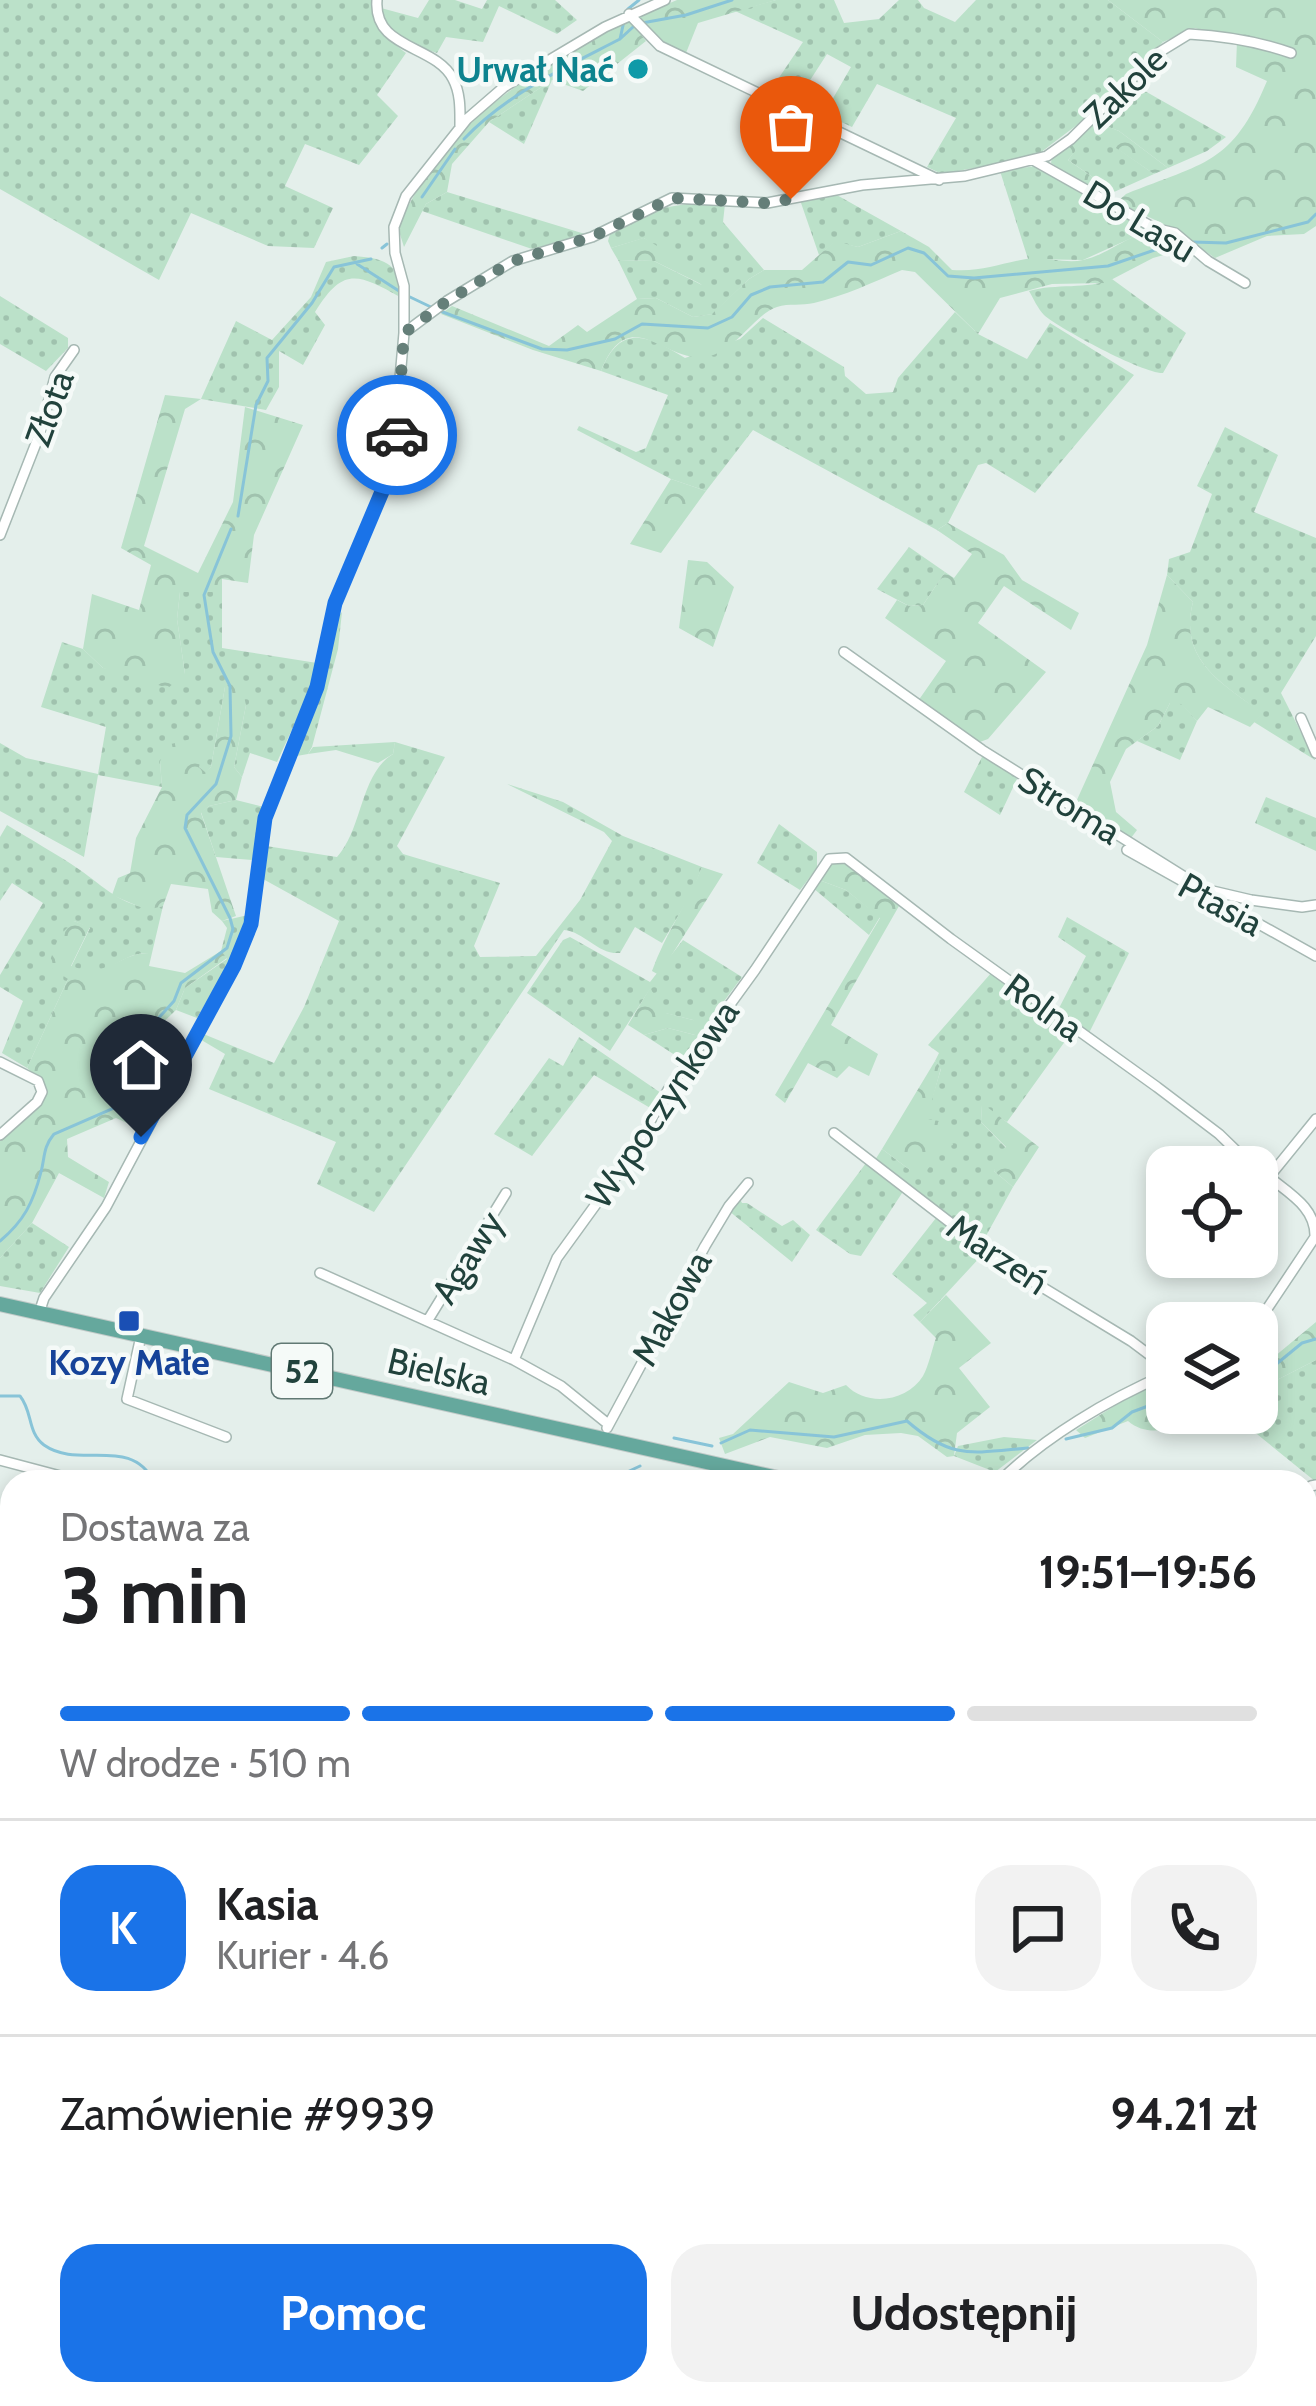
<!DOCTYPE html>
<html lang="pl">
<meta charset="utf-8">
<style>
:root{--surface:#fff;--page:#f2f2f2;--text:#202124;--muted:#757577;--line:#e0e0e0;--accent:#1a73e8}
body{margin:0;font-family:Cabin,sans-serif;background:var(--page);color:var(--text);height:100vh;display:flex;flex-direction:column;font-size:45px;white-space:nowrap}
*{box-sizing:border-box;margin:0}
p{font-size:39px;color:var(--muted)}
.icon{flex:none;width:66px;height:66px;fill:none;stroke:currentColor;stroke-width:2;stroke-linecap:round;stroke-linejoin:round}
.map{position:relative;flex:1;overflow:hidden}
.details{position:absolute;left:0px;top:1470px;width:1317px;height:936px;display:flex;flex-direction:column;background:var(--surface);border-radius:36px 36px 0 0;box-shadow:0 6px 18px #0003}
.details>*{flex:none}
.fabs{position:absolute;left:1146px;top:1146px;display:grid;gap:24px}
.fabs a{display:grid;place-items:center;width:132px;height:132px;border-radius:24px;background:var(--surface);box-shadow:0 6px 18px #0003;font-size:60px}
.pin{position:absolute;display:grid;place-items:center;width:102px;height:102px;color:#fff;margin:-123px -51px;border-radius:50% 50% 50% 0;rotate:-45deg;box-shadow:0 0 12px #0007}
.pin .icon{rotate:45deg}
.courier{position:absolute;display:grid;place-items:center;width:120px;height:120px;margin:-60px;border:9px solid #1a73e8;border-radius:50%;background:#fff;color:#222;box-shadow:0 3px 15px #0007}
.overview em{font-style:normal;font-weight:700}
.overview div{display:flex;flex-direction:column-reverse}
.overview{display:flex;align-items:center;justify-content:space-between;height:204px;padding:0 60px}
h1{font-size:78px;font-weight:700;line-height:90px}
.bar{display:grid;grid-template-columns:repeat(4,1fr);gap:18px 12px;align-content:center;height:144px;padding:0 60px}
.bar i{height:15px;border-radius:9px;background:var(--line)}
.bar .active{background:var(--accent)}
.bar p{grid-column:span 4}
.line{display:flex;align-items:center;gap:30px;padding:0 60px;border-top:3px solid var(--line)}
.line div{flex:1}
.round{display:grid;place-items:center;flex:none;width:126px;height:126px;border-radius:36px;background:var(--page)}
.action{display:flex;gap:24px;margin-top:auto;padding:24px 60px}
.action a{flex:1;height:138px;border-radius:36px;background:var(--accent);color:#fff;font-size:48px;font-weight:700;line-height:138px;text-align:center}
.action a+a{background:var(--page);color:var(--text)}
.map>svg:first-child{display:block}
.green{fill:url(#green-dots)}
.forest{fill:url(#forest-crowns)}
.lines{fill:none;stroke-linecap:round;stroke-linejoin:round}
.stream{stroke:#88c4d8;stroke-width:3}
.minor-casing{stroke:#a6b8b3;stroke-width:12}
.primary-casing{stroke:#c1cac8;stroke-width:16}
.minor{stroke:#fff;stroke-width:9}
.primary{stroke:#65a89d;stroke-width:14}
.done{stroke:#657f79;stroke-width:12;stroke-dasharray:0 21.6}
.route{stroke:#1a73e8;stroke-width:15}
.culture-dot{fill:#0f9aa8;stroke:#f5faf8;stroke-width:4.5}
.transit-dot{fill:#1a4fb4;stroke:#f5faf8;stroke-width:4.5}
.labels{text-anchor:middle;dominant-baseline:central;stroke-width:9;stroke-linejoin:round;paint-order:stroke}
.shield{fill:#f5faf8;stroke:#617974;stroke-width:3}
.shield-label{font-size:33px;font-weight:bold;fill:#21423c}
.culture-label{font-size:36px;font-weight:bold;fill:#0d838f;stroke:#f5faf8;text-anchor:end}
.street-label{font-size:36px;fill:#21423c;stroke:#f5faf8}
.transit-label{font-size:36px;font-weight:bold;fill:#164399;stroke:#f5faf8}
</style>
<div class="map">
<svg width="1316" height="2406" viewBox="0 0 1316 2406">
<defs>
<pattern id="green-dots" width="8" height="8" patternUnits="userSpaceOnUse" patternTransform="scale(3)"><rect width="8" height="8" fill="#bbe1c9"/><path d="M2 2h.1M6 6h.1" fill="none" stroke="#a0c2ae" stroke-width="1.8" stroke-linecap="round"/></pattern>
<pattern id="forest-crowns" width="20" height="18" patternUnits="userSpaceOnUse" patternTransform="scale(3)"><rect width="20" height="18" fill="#bbe1c9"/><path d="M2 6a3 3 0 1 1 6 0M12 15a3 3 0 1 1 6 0" fill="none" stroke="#a0c2ae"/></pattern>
</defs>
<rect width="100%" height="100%" fill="#e4efeb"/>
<!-- green -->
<path class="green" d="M0 0H373C371 27 387 38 406 53L377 95 398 116 359 165 305 144 285 186 333 208 314 248 268 246 191 213 159 280 0 189Z
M429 0H455L482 9 487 0H555L577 20 557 34 499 6 483 42 446 37 437 53C409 44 390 38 381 8L418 18Z
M776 0H834L844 23 879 19 899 0H918L924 8 955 22 976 0H1108L1163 42 1090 115 1036 156 942 174 927 167 956 118 877 84 852 127 824 114 851 67 827 54 796 102 770 91 803 42 735 11Z
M552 80 524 144 489 122Z
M1136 86 1226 137 1207 151 1168 168 1119 131 1103 125Z
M1097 134 1154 174 1114 192 1068 160 1084 139Z
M1036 166 1053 173 1147 231 1083 260 1028 259 1000 171Z
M447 192 585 234 532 249 422 211 426 204Z
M835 194 901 231 858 247 835 242 819 255 800 200Z
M687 204H725L723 222 764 270 749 279 713 314 693 317 656 298 637 299 618 260 654 261 702 285 644 238 611 248 608 241 610 234 662 208Z
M354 256C383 258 402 263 400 297 357 273 343 267 315 312L325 325 303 365 279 351V387L266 410 201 399 236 321 272 340 311 297 326 262Z
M1112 279 1186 333 1163 373C1144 374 1060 329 1044 315 1038 309 1033 298 1029 291 1056 283 1087 290 1112 279Z
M0 296 68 338V348L46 371 0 344Z
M955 312 978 334 1027 359 1050 323 1134 375 1035 493 986 463 978 465 948 523 937 530 753 430 706 491 671 479 577 430 579 426 636 452 646 448 668 395 601 371C621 321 650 337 685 358L740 339 763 318 844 367 845 376 866 394 893 392 898 378Z
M1225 427 1278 455 1254 512 1316 538V636L1281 693 1315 760 1254 722 1262 713C1221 683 1178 659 1193 602L1167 575 1169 559 1190 552 1212 494 1197 486Z
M909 547 945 572 923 605 909 606 877 589Z
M180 592H222V648L317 663 313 684 277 762 250 753 242 777 234 767 246 705 225 687 211 767 205 773 199 767 160 761 162 787 98 775 84 857 0 811V743L26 758 98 774 106 727 41 707 62 642 83 649 103 668 185 674 177 619Z
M342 612 338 649 312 747 308 754 291 757 335 620Z
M1170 703H1181L1197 721 1180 760 1137 741 1158 726Z
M395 742 445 757 397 846 403 854 500 883 474 946 480 957 536 956 580 900 612 841 604 832 507 784 563 802 623 836 702 867 692 893 662 943 635 927 620 953C598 955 585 932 564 930L374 1212 317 1184 336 1142 209 1089 225 1054 198 1038 201 1033 274 1063 304 1007 339 921 263 879 266 846 337 857C363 828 360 774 393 754Z
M982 757H989L1017 779 1000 815 964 792Z
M1266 797 1316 818V851L1255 823Z
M236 800 264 807 252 860 216 857 201 812 209 806Z
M779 824 817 852V868L800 890 757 863Z
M7 825C31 840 57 854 80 870 106 888 128 913 163 906L152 953C116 951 115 981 71 967L90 928 74 921 68 979 27 1068 2 1053 23 1001 0 987V975L43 903 12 883 0 901V837Z
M819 880 846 890 880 917 869 935 813 888Z
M248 915 229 963 197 1018 176 1010 185 988 227 959 221 951 227 928 222 921Z
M1067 917 1129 953 1088 1035 1057 1012 1086 956 1058 937Z
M570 937 650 982 683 940 742 977 681 1059 644 1035 668 1028 695 1035 693 1020 665 1013 650 989 610 1051 527 993 563 940Z
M992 972 1071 1033 1007 1122 982 1105 981 1122 1006 1148 994 1171 1013 1187 982 1243 875 1160 882 1149 910 1170 941 1069 935 1061 939 1053 928 1045Z
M579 1037 661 1093 652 1109 594 1075 532 1156 494 1134 549 1058 563 1066Z
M866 1163 904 1190 861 1256 850 1254 816 1230Z
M739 1197 742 1203H747L782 1226 793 1220 810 1235 792 1262 729 1211Z
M936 1218 983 1254 920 1322 913 1315 927 1303 892 1274Z
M32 1223 69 1247 40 1293 0 1286V1258Z
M1316 1360V1482L1231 1413H1257V1390Z
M1004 1437 1037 1440 995 1472 954 1456 958 1446Z
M1316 1858V1973L1305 1981V1861Z
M1316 2055V2406H692L687 2394H1305V2060Z
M12 2186V2378L0 2382V2188Z"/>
<!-- forest -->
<path class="forest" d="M677 0H776L698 23 686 53 663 42 637 17Z
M1108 0H1316V226L1304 234 1267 236 1215 258 1174 229 1117 202 1126 194C1205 162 1232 165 1267 81L1236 67 1237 41 1195 28 1163 42Z
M629 19 646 41 583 91 552 80 489 122 452 164 447 192 426 204 404 247 398 228C444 121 531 72 629 19Z
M1129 83 1136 86 1104 125 1119 131 1168 168 1154 174 1097 135 1085 139 1068 160 1114 192 1105 197 1051 163 1052 157Z
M901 231 929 247 952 270C982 272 998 264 1026 259 1045 256 1065 264 1083 260 1123 251 1146 210 1185 249L1153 258 1105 283 1052 284 1000 298 978 334 915 272 902 270C874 282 844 296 814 303 802 306 789 303 777 307 755 314 738 348 710 356 667 368 630 298 601 371L533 350 441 314 452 306 549 346 578 325 587 332 637 299 656 298 693 317 712 314 749 279 764 270H802L835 241 858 247Z
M643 238H644L710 278 703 285 654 261 618 260 611 248Z
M165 395 201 399 185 409 144 546 198 573 233 502 245 407 303 425 254 535 248 583 222 579V592H180L177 619 185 674 168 688 103 668 83 649 92 594 139 610 151 565 121 548Z
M671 479 706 491 661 553 630 544Z
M948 523 1004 555 1022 580 1079 613 1071 630 1004 586 978 623 1046 672 988 739 977 743 918 701 946 661 885 618 897 600 909 606 923 605 945 572 954 578 972 554 937 530Z
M688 560 707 562 734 587 713 647 679 628Z
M1167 575 1193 602C1178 660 1222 684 1263 713L1250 727 1208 707 1197 721 1181 704 1170 703 1158 726 1126 749 1110 782 1116 812 1137 830 1131 838 1076 802 1147 645Z
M240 679 246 705 234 767 242 777 236 800 209 806 201 813 236 916 222 921 212 912 208 889 171 884 163 906 147 910 112 895 118 878 130 873 136 838 162 787 160 761 171 744 195 738 203 750 199 767 205 772 211 767 225 687Z
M395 742 393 754 378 763 336 750 308 754 313 747Z
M833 863H846L899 906 831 1025 878 1054 869 1076 849 1066 837 1078 808 1063 785 1103 775 1095 880 918 846 890 819 880Z
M702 867 723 874 659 975 652 971C665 934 688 903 702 867Z
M74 921 90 927 71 966C111 980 118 951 152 953L149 966 185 973 221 951 227 958 185 988 176 1010 149 1036 138 1069 148 1086 160 1093 140 1129 116 1118 67 1139 68 1157 109 1182 104 1198 59 1173 32 1223 0 1258V1140L42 1102 41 1080 27 1068 68 979 48 966 59 936Z
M650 988 666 1013 693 1020 699 1027 695 1035 668 1028 644 1035 628 1025Z
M935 1061 941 1068 927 1119 945 1122 953 1145 943 1148 925 1173 910 1170 882 1149Z
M982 1103 1039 1147 1013 1187 994 1171 998 1154 1006 1147 981 1122Z
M946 1295 991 1343 959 1368 990 1407 957 1433 954 1456 947 1457 918 1436 901 1433 865 1435 827 1448 770 1437 725 1454 719 1438 733 1434 789 1382 823 1393 846 1385C867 1407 907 1402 923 1376 929 1365 932 1349 936 1338L920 1322Z
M1316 1322V1360L1257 1390V1371Z
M1167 1382V1413H1231C1197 1414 1157 1446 1128 1421L1085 1438 1076 1430 1140 1390Z
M154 2394H687L692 2406H158Z"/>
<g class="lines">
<!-- stream -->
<path class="stream" d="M628 9 639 0
M642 23 686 15 732 0
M620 39 624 21
M464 139C508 93 564 68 620 39L633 27
M422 197 455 149
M1192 242 1226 243 1308 222 1316 214
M382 248 387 244
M357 264 399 291
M410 297 433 308
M440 311 542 349 567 350 615 339 642 324 708 328 732 317 751 295 770 287 823 282 848 262 871 265 908 248 924 253 948 276 974 278 1108 266 1175 243
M238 516 256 405 268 381 267 358 312 303 334 267 371 259
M0 1241C24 1221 33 1203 41 1172 45 1157 43 1147 54 1134L132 1100 136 1090 130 1076 145 1033 174 1001 181 983 227 948 233 929 230 918 185 828 187 815 216 784 231 736 230 686 213 652 204 595 231 529
M1257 1380 1302 1343 1316 1339
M0 1396H20C33 1412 27 1432 44 1445 79 1470 131 1435 154 1482
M674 1438 712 1446
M1066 1439 1112 1428 1132 1412 1167 1399
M721 1443 750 1430 834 1437 907 1421C952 1460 971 1453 1028 1448
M606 1482 640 1466
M1305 2021 1316 2014
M617 2406 639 2394"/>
<defs>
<path id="minor" d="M377 0C373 50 435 44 453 79 461 94 460 111 460 127
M629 14 660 46 939 180
M1035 161 1154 228 1175 233 1208 261 1245 283
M404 333 447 301 513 261 592 237 672 198 767 203 862 185 965 176 1047 156 1071 139 1158 53 1189 34C1225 36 1257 41 1291 53
M0 535 40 433 55 377 74 350
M844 652 982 750 1204 889 1251 900 1302 907 1316 905
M1301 718 1316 753
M1127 850 1316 956
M0 1062 38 1081 42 1092 37 1102 0 1135
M834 1133 1004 1264 1131 1341 1167 1368
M320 1273 514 1360 561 1386 608 1424
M39 1313 44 1298 106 1207 234 966 251 924 265 818 317 687 335 603 392 468 404 333V286L395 253 394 227 406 196 467 119 504 87 605 27 665 0
M428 1320 506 1193
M1257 1324 1315 1237C1316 1208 1290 1194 1269 1177L1316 1119
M141 1336 127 1399 226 1437
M514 1360 557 1258 628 1160 668 1090 755 970 829 859 846 858 951 939 1157 1087 1219 1134 1253 1167
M607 1428 705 1246 729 1206 748 1183
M0 1460 83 1482
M999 1482C1044 1437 1109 1399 1167 1374
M1311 1486 1316 1485
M0 1521 12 1526
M1305 1651 1316 1650
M0 1716 12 1722
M1305 1739 1316 1738
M0 1832 12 1839
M0 2049 12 2045
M0 2385 12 2382"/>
<path id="primary" d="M0 1304 796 1482
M1305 1596 1316 1598"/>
</defs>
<!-- minor casing -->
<use href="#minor" class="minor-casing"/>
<!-- primary casing -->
<use href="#primary" class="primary-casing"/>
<!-- minor -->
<use href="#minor" class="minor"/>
<!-- primary -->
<use href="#primary" class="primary"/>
</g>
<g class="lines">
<!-- done -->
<path class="done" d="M397 435 404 333 447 301 513 261 592 237 672 198 766 203 791 199"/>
<!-- route -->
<path class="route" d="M141 1137 234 966 251 924 265 818 317 687 335 603 392 468 397 435"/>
</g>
<!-- markers -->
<circle class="culture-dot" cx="638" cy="69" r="12"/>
<rect class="transit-dot" x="117" y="1309" width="24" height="24" rx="6"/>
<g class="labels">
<!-- shield labels -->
<rect class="shield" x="272" y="1344" width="60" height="54" rx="9"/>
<g class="shield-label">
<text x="302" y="1371">52</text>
</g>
<!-- culture labels -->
<g class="culture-label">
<text x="614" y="69">Urwał Nać</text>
</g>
<!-- street labels -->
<g class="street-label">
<text transform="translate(1125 87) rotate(-44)">Zakole</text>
<text transform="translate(1140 221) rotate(31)">Do Lasu</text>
<text transform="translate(49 408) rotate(-70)">Złota</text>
<text transform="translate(1070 805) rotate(32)">Stroma</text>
<text transform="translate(1221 904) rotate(29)">Ptasia</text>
<text transform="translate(1044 1007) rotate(36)">Rolna</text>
<text transform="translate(662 1104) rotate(-56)">Wypoczynkowa</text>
<text transform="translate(998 1254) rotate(34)">Marzeń</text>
<text transform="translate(467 1257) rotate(-58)">Agawy</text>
<text transform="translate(671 1308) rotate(-61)">Makowa</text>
<text transform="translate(439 1371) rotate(13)">Bielska</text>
</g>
<!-- transit labels -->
<g class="transit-label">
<text x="129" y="1362">Kozy Małe</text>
</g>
</g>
</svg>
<div class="fabs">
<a><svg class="icon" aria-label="locate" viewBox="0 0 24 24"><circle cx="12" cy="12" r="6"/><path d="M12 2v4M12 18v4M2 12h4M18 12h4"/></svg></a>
<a><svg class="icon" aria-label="layers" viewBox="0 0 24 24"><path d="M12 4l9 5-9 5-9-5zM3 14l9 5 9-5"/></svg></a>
</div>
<div class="pin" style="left:791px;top:199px;background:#ea580c"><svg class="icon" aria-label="bag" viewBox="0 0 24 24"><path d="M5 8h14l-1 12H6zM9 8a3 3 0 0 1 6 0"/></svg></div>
<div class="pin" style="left:141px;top:1137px;background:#1f2937"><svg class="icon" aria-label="home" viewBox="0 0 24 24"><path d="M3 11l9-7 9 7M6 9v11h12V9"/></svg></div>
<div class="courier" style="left:397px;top:435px"><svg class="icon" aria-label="car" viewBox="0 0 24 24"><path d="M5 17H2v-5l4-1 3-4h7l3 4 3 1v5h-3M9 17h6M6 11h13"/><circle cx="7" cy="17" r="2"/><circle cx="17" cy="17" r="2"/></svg></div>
<section class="details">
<div class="overview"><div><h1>3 min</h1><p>Dostawa za</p></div><em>19:51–19:56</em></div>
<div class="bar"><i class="active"></i><i class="active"></i><i class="active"></i><i></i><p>W drodze · 510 m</p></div>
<div class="line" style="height:216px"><b class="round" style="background:var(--accent);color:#fff">K</b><div><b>Kasia</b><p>Kurier · 4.6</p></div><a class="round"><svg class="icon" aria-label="chat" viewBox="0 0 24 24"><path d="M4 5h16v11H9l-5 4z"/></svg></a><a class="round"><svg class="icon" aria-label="phone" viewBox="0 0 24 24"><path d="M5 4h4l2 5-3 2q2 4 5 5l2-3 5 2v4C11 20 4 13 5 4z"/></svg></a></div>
<div class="line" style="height:156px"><div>Zamówienie #9939</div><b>94.21 zł</b></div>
<div class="action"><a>Pomoc</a><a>Udostępnij</a></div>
</section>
</div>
